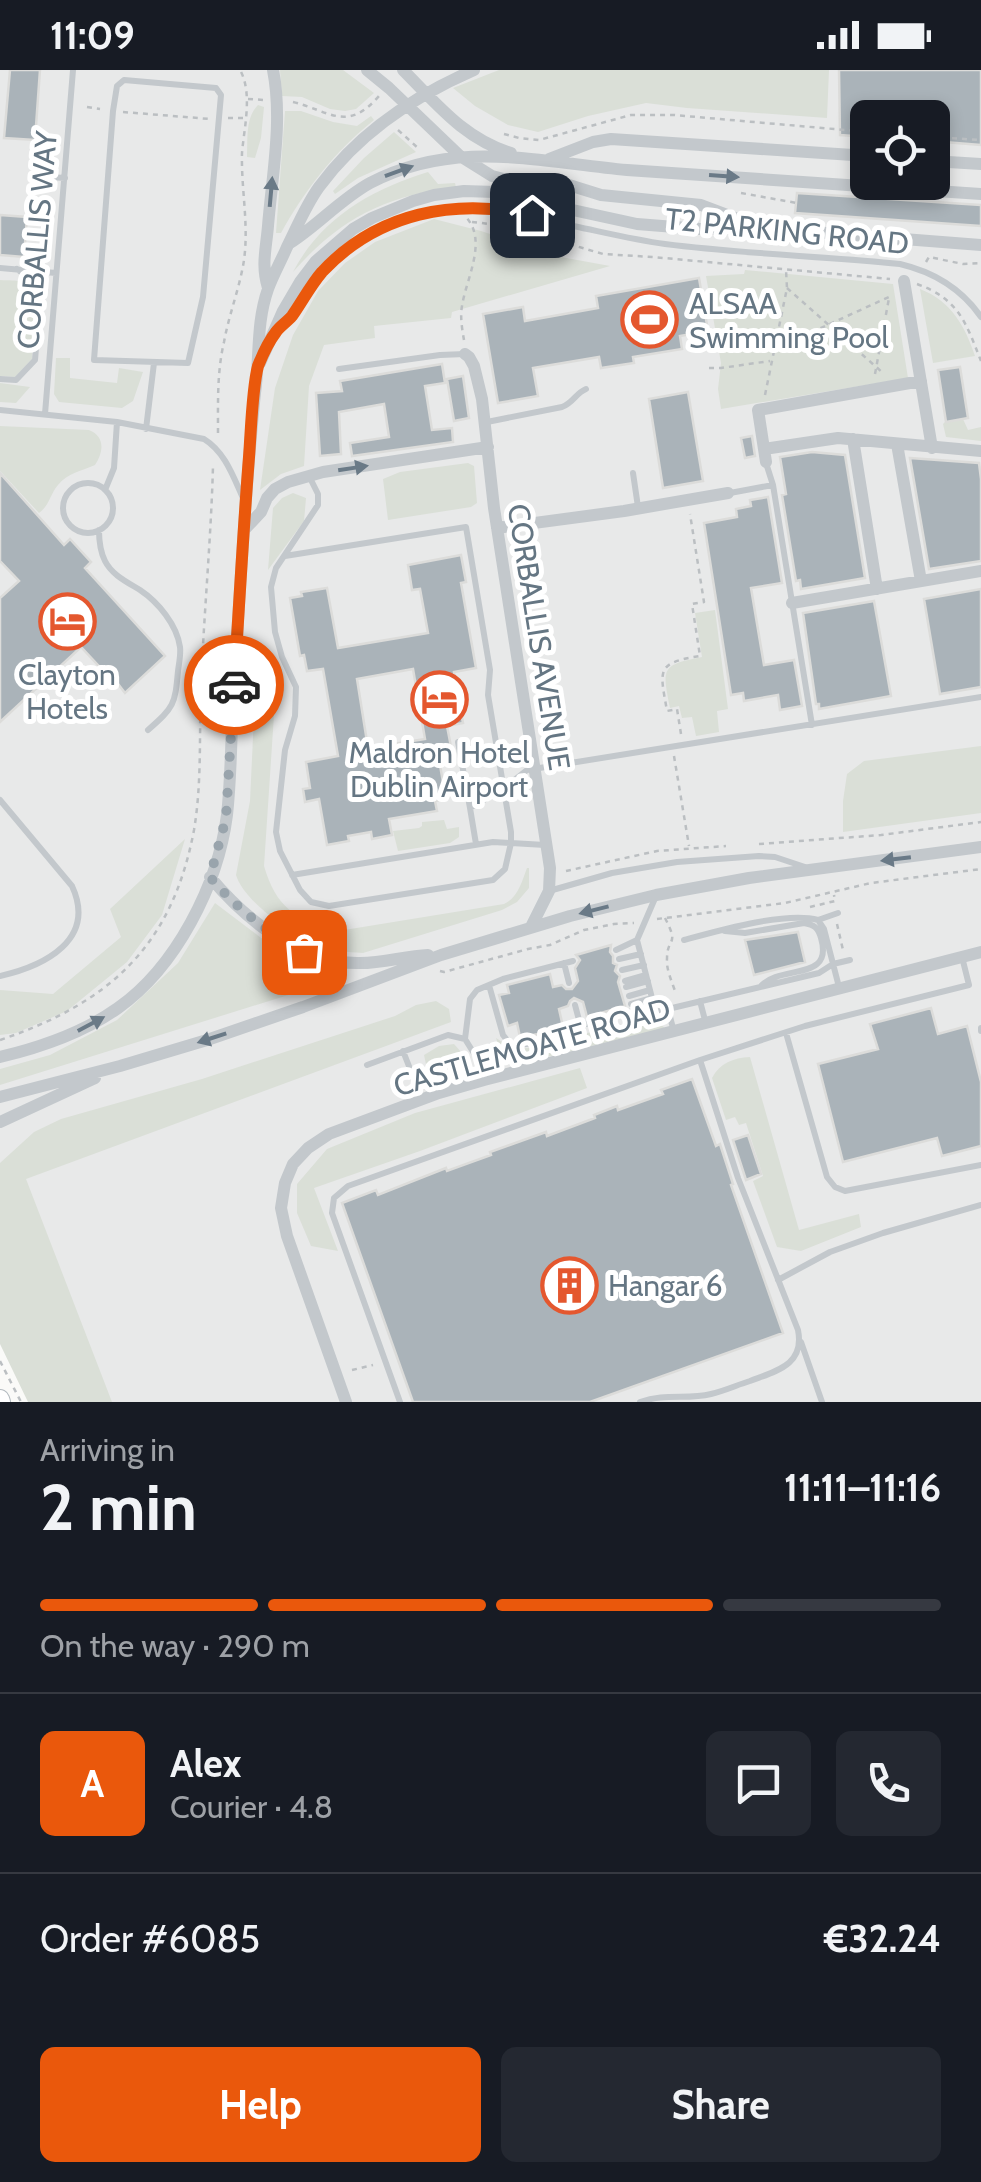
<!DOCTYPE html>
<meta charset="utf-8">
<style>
:root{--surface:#171b24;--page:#242831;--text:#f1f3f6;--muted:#9ea1a6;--line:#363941;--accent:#ea580c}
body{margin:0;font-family:Cabin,sans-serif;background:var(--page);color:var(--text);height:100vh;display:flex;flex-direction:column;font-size:38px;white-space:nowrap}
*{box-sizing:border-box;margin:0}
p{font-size:32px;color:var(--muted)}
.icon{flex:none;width:55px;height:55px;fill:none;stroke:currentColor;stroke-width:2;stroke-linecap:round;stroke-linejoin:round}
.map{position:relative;height:1332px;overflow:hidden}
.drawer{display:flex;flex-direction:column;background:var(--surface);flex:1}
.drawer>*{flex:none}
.controls{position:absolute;left:850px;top:30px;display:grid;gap:20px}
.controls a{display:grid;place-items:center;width:100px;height:100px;border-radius:15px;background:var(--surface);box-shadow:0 5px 15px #0003;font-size:50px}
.pin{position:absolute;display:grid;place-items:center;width:85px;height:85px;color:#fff;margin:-42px;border-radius:20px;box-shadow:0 5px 15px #0006}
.courier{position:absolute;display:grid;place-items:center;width:100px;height:100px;margin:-50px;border:8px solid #ea580c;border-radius:50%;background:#fff;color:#222;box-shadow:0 2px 12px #0007}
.overview em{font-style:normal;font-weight:800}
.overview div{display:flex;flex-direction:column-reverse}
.overview{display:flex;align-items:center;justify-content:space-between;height:170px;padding:0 40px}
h1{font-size:65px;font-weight:800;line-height:75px}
.bar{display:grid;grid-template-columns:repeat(4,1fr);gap:15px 10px;align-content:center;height:120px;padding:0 40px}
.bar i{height:12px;border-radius:8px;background:var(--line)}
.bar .on{background:var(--accent)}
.bar p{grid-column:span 4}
.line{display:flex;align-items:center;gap:25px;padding:0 40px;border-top:2px solid var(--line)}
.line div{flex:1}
.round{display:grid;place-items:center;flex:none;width:105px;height:105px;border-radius:15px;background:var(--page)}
.action{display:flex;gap:20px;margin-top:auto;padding:20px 40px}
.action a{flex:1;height:115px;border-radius:15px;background:var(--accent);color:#fff;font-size:40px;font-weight:800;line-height:115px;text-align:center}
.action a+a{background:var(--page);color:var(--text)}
.status{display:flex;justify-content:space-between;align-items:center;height:70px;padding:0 50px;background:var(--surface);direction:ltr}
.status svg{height:28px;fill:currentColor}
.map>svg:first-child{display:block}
.built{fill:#e8e9e9;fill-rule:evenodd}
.green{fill:#dadfd7}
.building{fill:#aab3b9;stroke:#dcdcda;stroke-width:2.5;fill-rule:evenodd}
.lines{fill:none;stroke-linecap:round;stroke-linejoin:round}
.secondary-casing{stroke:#b3babf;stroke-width:20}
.path{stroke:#bbbfc2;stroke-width:2.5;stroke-dasharray:5 5;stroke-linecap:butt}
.lane{stroke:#c3c8cc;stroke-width:6}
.street{stroke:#c3c8cc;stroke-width:12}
.secondary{stroke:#fff;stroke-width:18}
.oneway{fill:#6a7a87}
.done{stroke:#99a4ac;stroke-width:10;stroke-dasharray:0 18}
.route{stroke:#ea580c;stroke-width:12}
.labels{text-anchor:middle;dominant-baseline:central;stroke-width:10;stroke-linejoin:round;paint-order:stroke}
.street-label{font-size:30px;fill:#657683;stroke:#fff}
.poi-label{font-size:30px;fill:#657683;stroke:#fff;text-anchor:start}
</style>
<div class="status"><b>11:09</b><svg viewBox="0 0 49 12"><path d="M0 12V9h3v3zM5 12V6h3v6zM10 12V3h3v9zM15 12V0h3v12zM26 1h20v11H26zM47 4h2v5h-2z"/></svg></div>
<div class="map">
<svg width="981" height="1332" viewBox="0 0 981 1332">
<rect width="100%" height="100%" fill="#fafaf8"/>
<!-- built -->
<path class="built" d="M0 0H981V1332H90L0 1118ZM868 48H932V112H868Z"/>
<!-- green -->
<path class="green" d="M280 0H343L374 23 356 39 345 41 330 39 302 27 282 26Z
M499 0H829L827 48 687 38 646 33 588 46 538 62 508 55 475 36 453 18Z
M258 35 264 37 261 68 255 88 247 87C248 70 245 48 258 35Z
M285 41H301L333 52 357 56 371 46 374 50C335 81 305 120 281 163H276Z
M394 62 416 82 358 108 335 124 333 121 364 88Z
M428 102 438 114 455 113 456 117C387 125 339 149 293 202 321 148 372 119 428 102Z
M434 149 481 161 561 187 610 196 452 242 451 248 374 256 375 268 324 275 309 316 304 396 281 404 260 420 275 318 293 265 318 221 345 193 375 172Z
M745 200 893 214 908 308 721 339 718 319 721 293 706 206 744 204Z
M0 210C16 211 31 208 36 226L32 289 15 307 0 306Z
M920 219C951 231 965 256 975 286L933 293Z
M56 288H70V308L117 313 119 298 143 302 133 331 122 338 59 332 54 324Z
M0 313 30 317 16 333 0 332Z
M963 349 968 360 981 357V371L946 367 943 354 945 352Z
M0 356 89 360C105 366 104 382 95 395 82 401 67 403 58 415 50 424 50 435 39 443L0 401Z
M468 393 474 396 477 433 471 437 388 450 383 409 400 402Z
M293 423 306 428 304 451 268 500 273 438 282 428Z
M715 540 728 639 717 641 719 662 696 666 692 647 682 648 679 636 670 638C662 598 661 595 702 587L695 543Z
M284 620 275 630 264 796C276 837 294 847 332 862L504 834C518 828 522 811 527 798H529V818L517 832 502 840 363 883C347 882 330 881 315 875 291 864 243 830 236 805L250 731 255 625Z
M981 676V743L843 762V731L847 704 864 691Z
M444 750 447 759 459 757V767L450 773 398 781 393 761 419 758 422 756V752Z
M185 769 162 845 127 892 67 941 16 963 0 965V920L53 924 121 867 110 839Z
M215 833 273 877 333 911 0 1015V999L50 985 117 950 178 893Z
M436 931 449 939 451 952 26 1109 112 1332H28L0 1274V1093L34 1062 61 1049 202 1009 395 946 416 935Z
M651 947 665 958 530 991 502 986 496 968 513 979 528 978Z
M454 974 462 983 466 995 429 1008 424 985 439 976Z
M750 987 799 1160 859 1144 861 1157 801 1181 777 1177 753 1111 763 1106 746 1053 739 1055 735 1047 726 1050 712 1008C720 993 733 988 750 987Z
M580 998 587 1018 420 1081 314 1118 338 1181 311 1176 297 1143V1114L327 1079 415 1043Z"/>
<!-- building -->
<path class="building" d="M10 0H40L35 70 4 68Z
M839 0H981V75L932 71V48H868V67L840 65Z
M797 123 981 135V156L795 143Z
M0 145 27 147 24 187 0 185Z
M699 208 708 261 680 266 682 279 633 287 634 293 601 298 599 287 533 298 538 326 498 333 483 244 523 237 525 251 598 238 596 226Z
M442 294 445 313 425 316 432 360 452 358 453 372 352 386 350 373 389 367 384 334 339 342 341 384 320 386 316 323 342 321 340 311Z
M960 297 968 348 946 352 938 300Z
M463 306 469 348 454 351 447 309Z
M688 322 703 411 663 418 649 329Z
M752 366 755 386 745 388 741 368Z
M812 382 845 385 865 508 801 519 800 510 796 511 782 425 786 424 780 387Z
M910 388 979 393 981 409V491L929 499Z
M0 403 64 475 70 469 91 492 85 498 165 586 125 623 118 614 114 618 106 610 109 607 81 577 0 652V528L19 511 0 491Z
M768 427 782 513 751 518 764 595 794 590 802 636 780 640 778 625 744 631 743 623 731 625 704 453 737 447 736 439 751 436 750 430Z
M461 485 466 512 461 513 476 598 454 602 463 653 447 656 452 682 438 684 446 729 435 731 437 741 389 749 392 765 372 769 371 762 348 766 349 771 327 775 319 729 305 732 303 719 310 718 306 692 338 686 323 599 307 601 304 585 300 586 290 528 302 526 301 522 327 518 338 578 428 563 420 519 412 520 408 495ZM413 599 425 669 368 678 357 609Z
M981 519V617L940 624 924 529Z
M874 531 891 626 819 639V634H816L803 543Z
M798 862 805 892 754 905 745 870Z
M611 875 610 882 613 886V893L617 895 615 901 620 906 618 912 625 936 587 947 583 932 574 928 570 931 568 936 559 939 563 957 545 963 520 967 517 953 508 956 499 925 509 923 507 915 550 904 553 917 562 915 566 919H572L578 911 575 898 580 890 576 885Z
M931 938 938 964 967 956 981 1012V1076L942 1086 937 1068 843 1092 818 994 878 979 870 954Z
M692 1009 716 1076 720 1074 733 1114 731 1115 783 1263 590 1332H413L342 1133 376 1120 378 1125 446 1098 447 1101 491 1085 490 1082 546 1062 547 1066 595 1048 594 1045 617 1036 618 1040 663 1024 661 1020Z
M748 1065 761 1104 746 1110 733 1070Z"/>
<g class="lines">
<defs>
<path id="secondary" d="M0 1329 1 1332"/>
</defs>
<!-- secondary casing -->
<use href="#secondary" class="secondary-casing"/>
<!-- path -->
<path class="path" d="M248 29 265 30
M293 32C330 41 347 63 379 26
M87 37 100 39
M123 42 210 49
M228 48H244
M398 60 418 78
M504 64 519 68 539 70 631 45H674L868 62
M932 67 981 70
M741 123 797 133
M472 152 508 156 603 184 653 187 890 209
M926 192 929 187 963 194 981 193
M917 214C959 229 966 253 981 291
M787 218 883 303
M464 270C462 259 460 246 462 236 466 209 488 171 466 147
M775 279 891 226
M709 298H721L770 291
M875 304 889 228
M765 325 787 218 786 200
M218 363C218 332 217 302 224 272 229 244 240 217 244 190 249 154 241 119 242 83 244 58 253 23 240 0
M681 664 677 639 667 641C660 600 655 593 700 586L692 534 704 532 690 444
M674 686 689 776
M759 774 881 765 981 752
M566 801 657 781 726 776
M810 837 835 831 834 825
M665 848C680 877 667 866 667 889 666 900 673 914 676 924
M657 849 785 833 871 813 981 799
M837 854 843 880
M440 901 444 902 528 879 550 875 584 860 614 854 634 853
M0 970C109 933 172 877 194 760 202 713 199 663 201 616 204 542 211 469 213 396
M0 1291 21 1332
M352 1300 373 1295"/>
<!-- lane -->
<path class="lane" d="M124 10 216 18 221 25 203 227 188 293 94 290 113 41 117 16Z
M50 107 65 108
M516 126 567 151
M0 198 56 203
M281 257C295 242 305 224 317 208 336 185 363 167 390 155 430 137 474 133 517 142 529 144 541 149 553 152 591 159 628 169 665 174 743 184 822 186 900 194 934 202 961 218 981 247
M339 299 440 285 465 284
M0 309 16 310 35 290 41 218 17 199
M0 340 117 352 204 369C225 382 233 406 243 428
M45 344 73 0
M487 352 562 337C573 333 576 323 586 319
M146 359 154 293
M766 393 773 415 812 655
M633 403 638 437
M63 438a25 25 0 1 1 50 0a25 25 0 1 1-50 0Z
M105 420 114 398 117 352
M730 423 773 415
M99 460C99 471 100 481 105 491 112 505 127 512 140 520 158 532 177 555 180 577 181 584 179 593 178 601 175 635 174 637 148 660
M285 486 466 457 490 600 488 625 511 762V773L545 775
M458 672 470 738
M0 730 72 816C97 870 44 896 0 906
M476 774 470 738 503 719 527 700 981 627
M292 805 493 772 511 773 505 799 493 810 329 836 311 832 300 820 280 781 276 762 285 680 295 646 296 617 282 587 275 562 271 517 276 498 318 435V424L310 408
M549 821 612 803 677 792 759 786 775 787 805 797
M818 850 838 843
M725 861 745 863 804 853C814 855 818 857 821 868 834 912 781 894 761 916
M684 870C717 861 786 841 818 850L824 859 839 917
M616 880 637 870 656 826
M619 889 641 884
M564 893 569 913
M622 900 644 895
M625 911 646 905
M489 915 503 965 510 974C526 977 568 967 580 955L579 950
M626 917 648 911
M629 926 650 920
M700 931 706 954
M631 934 652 928 656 942 668 939 674 962
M575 935 579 950 586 954 633 941 652 928 637 870
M668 939 819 903 833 894 850 890
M981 958V961
M786 963 827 1107 835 1117 845 1121 981 1095
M403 981 416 1014
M367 995 448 965 465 969
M484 1010 480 993 465 969 470 929 477 920 503 909 573 891
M778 1210 830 1182 883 1163 981 1135
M801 1272 822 1332
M400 1332 332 1143 334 1128 348 1116 700 990 805 956 969 915 962 887
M640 1332C666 1323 687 1330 711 1324 724 1321 737 1315 750 1311 776 1301 805 1295 798 1260L738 1108 700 990"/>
<!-- street -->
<path class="street" d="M367 0 389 18 460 86 492 106 515 112 569 115 601 125 701 135 754 155
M403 0C436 33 464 69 511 83
M549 89 593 72 611 69 868 86
M932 91 981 94
M290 173C318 155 341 129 370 113 455 68 538 92 627 100L981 124
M904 211 932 378
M268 218C261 195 266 180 268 156 272 106 283 50 273 0
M465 284 469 287 474 296 482 329 494 438 550 798 549 821 531 857
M260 293 283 241 300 212 316 191 353 159 372 148 413 131 434 125 464 121 530 123 568 139 637 154 700 159 761 158 981 175
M853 369 877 519
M897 374 921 511
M764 379 758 340 921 311
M766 392 764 379 838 368 981 381
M497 458 624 441 728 423
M245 459 261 442 267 428 275 419 288 412 323 402 488 377
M792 533 981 501
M210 807C246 850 299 893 357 893 381 894 404 886 428 885
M0 987C42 977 83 963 118 938 176 897 218 815 227 745 232 700 231 654 234 609 241 514 245 418 255 323 260 287 256 253 268 219 273 205 281 191 287 177 297 157 306 135 319 117 358 64 414 26 474 0
M0 1027 120 996 207 970 303 937 441 885 570 846 656 825 749 808 981 777
M0 1052 95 1008
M346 1332 287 1166 281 1138 285 1113 293 1094 308 1078 329 1064 439 1023 484 1010 981 882"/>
<!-- secondary -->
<use href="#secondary" class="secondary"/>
</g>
<!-- one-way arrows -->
<defs><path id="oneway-solid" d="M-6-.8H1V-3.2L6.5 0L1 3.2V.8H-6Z" transform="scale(2.5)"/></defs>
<g class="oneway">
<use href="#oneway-solid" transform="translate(399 101) rotate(-20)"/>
<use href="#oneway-solid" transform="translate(724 106) rotate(4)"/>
<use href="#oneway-solid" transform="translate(271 122) rotate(-85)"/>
<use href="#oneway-solid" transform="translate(353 398) rotate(-9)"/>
<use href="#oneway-solid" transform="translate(896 789) rotate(173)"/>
<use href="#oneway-solid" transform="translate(594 840) rotate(166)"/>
<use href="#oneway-solid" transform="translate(91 954) rotate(-28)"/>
<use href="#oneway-solid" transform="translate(212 968) rotate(162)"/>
</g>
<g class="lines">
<!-- done -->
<path class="done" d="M234 615 226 748 210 807C236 838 268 863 304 882"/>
<!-- route -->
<path class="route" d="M234 615C239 539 243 463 249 387 251 362 252 319 258 296 262 286 269 271 276 262 280 256 287 252 292 246 302 232 310 216 322 202 378 142 455 128 532 145"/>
</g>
<!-- icons -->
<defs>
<symbol id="stadium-ring" viewBox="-11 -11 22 22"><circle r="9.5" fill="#fff" stroke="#e4572e" stroke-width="1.5"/><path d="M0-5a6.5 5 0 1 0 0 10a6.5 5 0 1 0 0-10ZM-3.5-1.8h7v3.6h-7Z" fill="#e4572e"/></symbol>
<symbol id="hotel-ring" viewBox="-11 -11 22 22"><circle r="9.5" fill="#fff" stroke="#e4572e" stroke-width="1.5"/><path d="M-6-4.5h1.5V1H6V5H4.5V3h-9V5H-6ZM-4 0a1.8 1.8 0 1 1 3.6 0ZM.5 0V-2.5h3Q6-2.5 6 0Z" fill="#e4572e"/></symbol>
<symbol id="building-ring" viewBox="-11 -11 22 22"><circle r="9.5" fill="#fff" stroke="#e4572e" stroke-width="1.5"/><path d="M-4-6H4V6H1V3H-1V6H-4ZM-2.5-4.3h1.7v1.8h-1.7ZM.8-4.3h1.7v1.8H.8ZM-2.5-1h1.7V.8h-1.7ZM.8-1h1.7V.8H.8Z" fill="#e4572e"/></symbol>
</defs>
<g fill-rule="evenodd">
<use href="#stadium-ring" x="618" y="218" width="63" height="63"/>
<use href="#hotel-ring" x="36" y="520" width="63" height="63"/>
<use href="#hotel-ring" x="408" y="598" width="63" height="63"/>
<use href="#building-ring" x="538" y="1184" width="63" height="63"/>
</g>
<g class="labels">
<!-- street labels -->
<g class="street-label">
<text transform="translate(787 161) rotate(6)">T2 PARKING ROAD</text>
<text transform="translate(37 170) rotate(-85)">CORBALLIS WAY</text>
<text transform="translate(539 567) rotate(81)">CORBALLIS AVENUE</text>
<text transform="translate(532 977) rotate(-16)">CASTLEMOATE ROAD</text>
</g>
<!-- poi labels -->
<g class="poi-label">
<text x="689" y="233">ALSAA<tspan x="689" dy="34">Swimming Pool</tspan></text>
<text x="67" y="604" text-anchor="middle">Clayton<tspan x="67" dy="34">Hotels</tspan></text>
<text x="439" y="682" text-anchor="middle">Maldron Hotel<tspan x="439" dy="34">Dublin Airport</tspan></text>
<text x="608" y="1215">Hangar 6</text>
</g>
</g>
</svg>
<div class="controls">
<a><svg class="icon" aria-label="locate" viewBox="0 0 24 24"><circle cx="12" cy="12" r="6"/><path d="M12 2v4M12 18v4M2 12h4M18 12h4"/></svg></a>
</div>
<div class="pin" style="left:304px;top:882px;background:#ea580c"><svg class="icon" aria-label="bag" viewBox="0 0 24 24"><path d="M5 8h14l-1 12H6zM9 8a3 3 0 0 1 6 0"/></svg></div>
<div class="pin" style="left:532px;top:145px;background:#1f2937"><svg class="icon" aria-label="home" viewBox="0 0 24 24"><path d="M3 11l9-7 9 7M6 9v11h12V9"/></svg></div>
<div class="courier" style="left:234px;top:615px"><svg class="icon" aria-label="car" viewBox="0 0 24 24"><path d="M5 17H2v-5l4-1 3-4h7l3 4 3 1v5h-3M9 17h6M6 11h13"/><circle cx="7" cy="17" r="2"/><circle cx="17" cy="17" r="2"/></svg></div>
</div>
<section class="drawer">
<div class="overview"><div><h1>2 min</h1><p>Arriving in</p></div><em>11:11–11:16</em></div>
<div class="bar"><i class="on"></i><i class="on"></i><i class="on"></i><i></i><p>On the way · 290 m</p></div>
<div class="line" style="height:180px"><b class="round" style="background:var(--accent);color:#fff">A</b><div><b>Alex</b><p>Courier · 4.8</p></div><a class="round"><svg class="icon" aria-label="chat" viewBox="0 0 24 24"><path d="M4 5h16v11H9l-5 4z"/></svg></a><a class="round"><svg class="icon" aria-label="phone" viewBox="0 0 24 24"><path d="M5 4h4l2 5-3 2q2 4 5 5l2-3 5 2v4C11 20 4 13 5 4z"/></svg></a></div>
<div class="line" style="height:130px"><div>Order #6085</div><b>€32.24</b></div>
<div class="action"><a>Help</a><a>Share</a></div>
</section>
